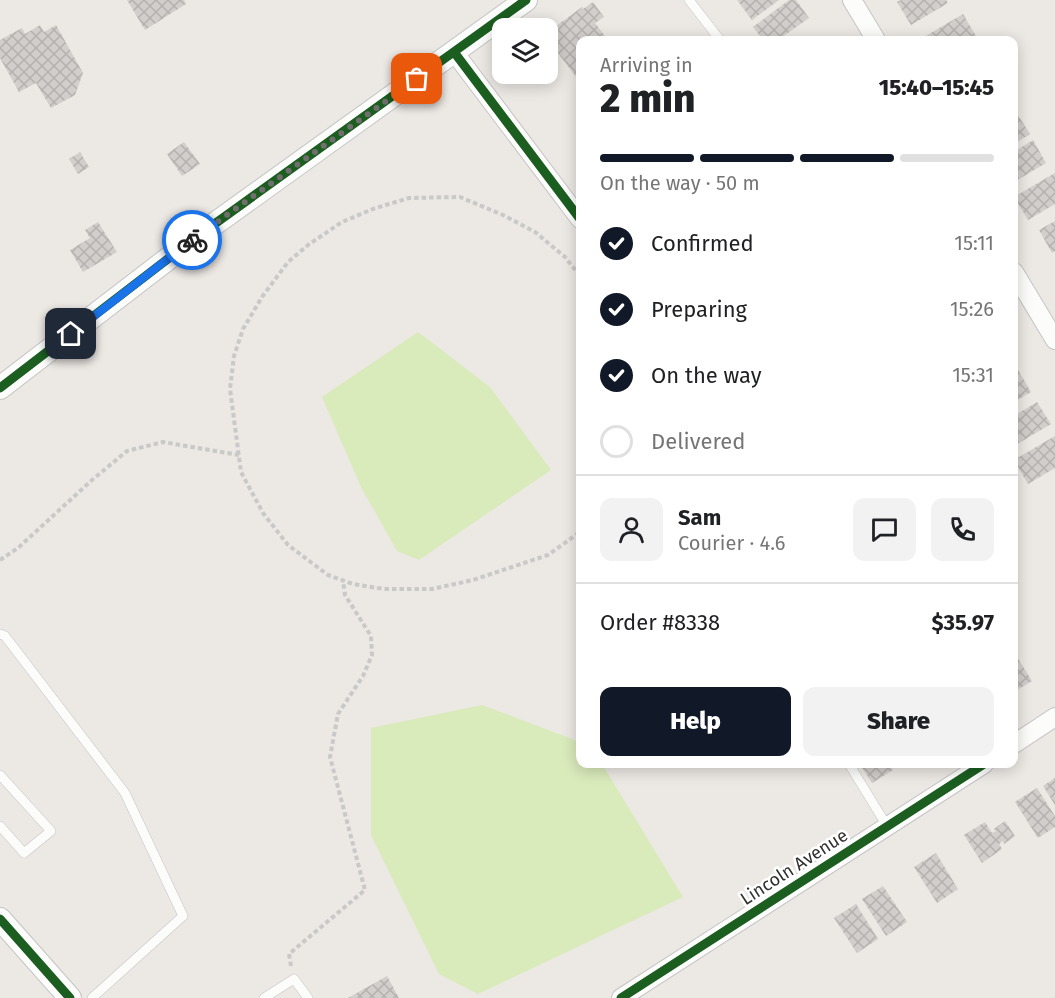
<!DOCTYPE html>
<meta charset="utf-8">
<style>
:root{--surface:#fff;--page:#f2f2f2;--text:#202124;--muted:#757577;--line:#e0e0e0;--accent:#111827}
body{margin:0;font-family:"Fira Sans",sans-serif;background:var(--page);color:var(--text);height:100vh;display:flex;flex-direction:column;font-size:22px;white-space:nowrap}
*{box-sizing:border-box;margin:0}
p{font-size:20px;color:var(--muted)}
.icon{flex:none;width:33px;height:33px;fill:none;stroke:currentColor;stroke-width:2;stroke-linecap:round;stroke-linejoin:round}
.map{position:relative;flex:1;overflow:hidden}
.panel{position:absolute;left:576px;top:36px;width:442px;height:732px;display:flex;flex-direction:column;background:var(--surface);border-radius:12px;box-shadow:0 3px 15px #0003}
.panel>*{flex:none}
.controls{position:absolute;left:492px;top:18px;display:grid;gap:12px}
.controls a{display:grid;place-items:center;width:66px;height:66px;border-radius:12px;background:var(--surface);box-shadow:0 3px 15px #0003;font-size:30px}
.pin{position:absolute;display:grid;place-items:center;width:51px;height:51px;color:#fff;margin:-26px;border-radius:12px;box-shadow:0 3px 9px #0006}
.courier{position:absolute;display:grid;place-items:center;width:60px;height:60px;margin:-30px;border:4px solid #1a73e8;border-radius:50%;background:#fff;color:#222;box-shadow:0 2px 8px #0007}
.headline em{font-style:normal;font-weight:800}
.headline div{display:flex;flex-direction:column-reverse}
.headline{display:flex;align-items:center;justify-content:space-between;height:102px;padding:0 24px}
h1{font-size:39px;font-weight:800;line-height:45px}
.bar{display:grid;grid-template-columns:repeat(4,1fr);gap:9px 6px;align-content:center;height:72px;padding:0 24px}
.bar i{height:8px;border-radius:4px;background:var(--line)}
.bar .on{background:var(--accent)}
.bar p{grid-column:span 4}
.line{display:flex;align-items:center;gap:15px;padding:0 24px;border-top:2px solid var(--line)}
.line div{flex:1}
.round{display:grid;place-items:center;flex:none;width:63px;height:63px;border-radius:12px;background:var(--page)}
ol{padding:0 24px;list-style:none}
li{display:flex;align-items:center;gap:18px;height:66px}
li p{margin-inline-start:auto}
li .icon{padding:6px;border-radius:50%;background:var(--accent);color:#fff;stroke-width:4}
li:last-child{color:var(--muted)}
li i{width:33px;height:33px;border:3px solid var(--line);border-radius:50%}
.cta{display:flex;gap:12px;margin-top:auto;padding:12px 24px}
.cta a{flex:1;height:69px;border-radius:12px;background:var(--accent);color:#fff;font-size:24px;font-weight:800;line-height:69px;text-align:center}
.cta a+a{background:var(--page);color:var(--text)}
.map>svg:first-child{display:block}
.pitch{fill:#d9eabb}
.building{fill:url(#building-cross-hatch)}
.lines{fill:none;stroke-linecap:round;stroke-linejoin:round}
.service-casing{stroke:#c5c4c5;stroke-width:10}
.minor-casing{stroke:#c5c4c5;stroke-width:20}
.tertiary-casing{stroke:#c5c4c5;stroke-width:24}
.path{stroke:#c9c9c8;stroke-width:4;stroke-dasharray:4.5 3;stroke-linecap:butt}
.service{stroke:#fcfcfb;stroke-width:9}
.minor{stroke:#fcfcfb;stroke-width:18}
.tertiary{stroke:#fcfcfb;stroke-width:22}
.cycleway-casing{stroke:#fff;stroke-width:13}
.cycleway{stroke:#1b5e20;stroke-width:9}
.done{stroke:#706f6e;stroke-width:6;stroke-dasharray:0 10.8}
.route{stroke:#1a73e8;stroke-width:8}
.labels{text-anchor:middle;dominant-baseline:central;stroke-width:5;stroke-linejoin:round;paint-order:stroke}
.street-label{font-size:18px;fill:#2e2e2e;stroke:#fff}
</style>
<div class="map">
<svg width="1055" height="998" viewBox="0 0 1055 998">
<defs>
<pattern id="building-cross-hatch" width="8" height="8" patternUnits="userSpaceOnUse" patternTransform="scale(1.5)"><rect width="8" height="8" fill="#d1cecb"/><path d="M0 0l8 8M0 8l8-8" fill="none" stroke="#b4b1af"/></pattern>
</defs>
<rect width="100%" height="100%" fill="#ece8e4"/>
<!-- pitch -->
<path class="pitch" d="M418 332 490 387 551 470 419 560 397 551 361 487 322 397Z
M482 705 580 742V764H602L683 897 478 994 439 974 371 835V728Z"/>
<!-- building -->
<path class="building" d="M127 0H184L186 4 145 30Z
M737 0H779L752 20Z
M789 0H796L809 18 778 40H763L753 27Z
M901 0H946L948 3 911 25 897 2Z
M593 2 604 17 595 23 608 40H580V82L548 40V32L582 7 583 9Z
M963 14 976 36 970 40H919Z
M40 25 44 32 56 25 83 73 75 95 51 108 36 83 19 92 0 58V40L22 28 25 34Z
M1016 112 1030 134 1014 144V113Z
M1033 140 1046 163 1014 182V152Z
M184 142 200 164 182 176 167 154Z
M80 152 89 167 78 174 69 159Z
M1055 173V204L1028 220 1014 197Z
M1055 221V251L1052 253 1039 230Z
M98 222 117 252 83 272 70 250 90 238 85 230Z
M1017 368 1031 392 1014 402V370Z
M1037 402 1051 424 1014 446V416Z
M1055 436V468L1028 484 1014 460Z
M1014 652 1032 681 1014 692Z
M862 764H889L893 770 872 783 861 766Z
M1055 778V805L1043 786Z
M1037 788 1055 816V827L1038 838 1015 802Z
M1005 821 1015 836 1004 844 1003 841 999 844 1002 849 982 863 964 835 985 822 992 833 996 831 994 829Z
M936 853 958 889 937 903 914 867Z
M883 886 907 922 886 936 862 899Z
M856 904 878 939 857 953 834 918Z
M387 976 399 998H348Z"/>
<g class="lines">
<defs>
<path id="service" d="M689 0 720 40
M0 634 5 636 125 793 183 916 92 998
M849 764 887 826
M0 775 51 831 24 853 0 826
M264 998 294 979 308 998"/>
<path id="minor" d="M852 0 876 40
M454 52 580 219
M1014 272 1055 340
M1014 744 1055 717
M621 998 984 764"/>
<path id="tertiary" d="M0 388 195 238 526 0
M0 919 70 998"/>
</defs>
<!-- service casing -->
<use href="#service" class="service-casing"/>
<!-- minor casing -->
<use href="#minor" class="minor-casing"/>
<!-- tertiary casing -->
<use href="#tertiary" class="tertiary-casing"/>
<!-- path -->
<path class="path" d="M580 276 565 257 535 232 503 215 460 197 409 198 373 209 342 222 308 245 288 262 262 297 243 329 234 356 230 389 241 472 263 513 288 545 328 575 353 584 384 589H432L473 580 548 555 580 532
M0 560 18 548 92 480 127 451 163 442 239 455
M291 966 289 954 365 890 330 757 338 714 363 676 372 655 371 636 345 595 343 581"/>
<!-- service -->
<use href="#service" class="service"/>
<!-- minor -->
<use href="#minor" class="minor"/>
<!-- tertiary -->
<use href="#tertiary" class="tertiary"/>
<defs>
<path id="cycleway" d="M454 52 580 219
M0 388 195 238 526 0
M0 919 70 998
M621 998 984 764"/>
</defs>
<!-- cycleway casing -->
<use href="#cycleway" class="cycleway-casing"/>
<!-- cycleway -->
<use href="#cycleway" class="cycleway"/>
</g>
<g class="lines">
<!-- done -->
<path class="done" d="M192 240 417 79"/>
<!-- route -->
<path class="route" d="M71 334 192 240"/>
</g>
<g class="labels">
<!-- street labels -->
<g class="street-label">
<text transform="translate(794 867) rotate(-33)">Lincoln Avenue</text>
</g>
</g>
</svg>
<div class="controls">
<a><svg class="icon" aria-label="layers" viewBox="0 0 24 24"><path d="M12 4l9 5-9 5-9-5zM3 14l9 5 9-5"/></svg></a>
</div>
<div class="pin" style="left:417px;top:79px;background:#ea580c"><svg class="icon" aria-label="bag" viewBox="0 0 24 24"><path d="M5 8h14l-1 12H6zM9 8a3 3 0 0 1 6 0"/></svg></div>
<div class="pin" style="left:71px;top:334px;background:#1f2937"><svg class="icon" aria-label="home" viewBox="0 0 24 24"><path d="M3 11l9-7 9 7M6 9v11h12V9"/></svg></div>
<div class="courier" style="left:192px;top:240px"><svg class="icon" aria-label="bike" viewBox="0 0 24 24"><circle cx="6" cy="16" r="4"/><circle cx="18" cy="16" r="4"/><path d="M6 16l4-8h5l3 8M10 8l3 8H6M13 5h3"/></svg></div>
<section class="panel">
<div class="headline"><div><h1>2 min</h1><p>Arriving in</p></div><em>15:40–15:45</em></div>
<div class="bar"><i class="on"></i><i class="on"></i><i class="on"></i><i></i><p>On the way · 50 m</p></div>
<ol>
<li><svg class="icon" aria-label="check" viewBox="0 0 24 24"><path d="M5 12l5 5 9-10"/></svg>Confirmed<p>15:11</p></li>
<li><svg class="icon" aria-label="check" viewBox="0 0 24 24"><path d="M5 12l5 5 9-10"/></svg>Preparing<p>15:26</p></li>
<li><svg class="icon" aria-label="check" viewBox="0 0 24 24"><path d="M5 12l5 5 9-10"/></svg>On the way<p>15:31</p></li>
<li><i></i>Delivered</li>
</ol>
<div class="line" style="height:108px"><a class="round"><svg class="icon" aria-label="person" viewBox="0 0 24 24"><circle cx="12" cy="8" r="4"/><path d="M4 21q1-7 8-7t8 7"/></svg></a><div><b>Sam</b><p>Courier · 4.6</p></div><a class="round"><svg class="icon" aria-label="chat" viewBox="0 0 24 24"><path d="M4 5h16v11H9l-5 4z"/></svg></a><a class="round"><svg class="icon" aria-label="phone" viewBox="0 0 24 24"><path d="M5 4h4l2 5-3 2q2 4 5 5l2-3 5 2v4C11 20 4 13 5 4z"/></svg></a></div>
<div class="line" style="height:78px"><div>Order #8338</div><b>$35.97</b></div>
<div class="cta"><a>Help</a><a>Share</a></div>
</section>
</div>
